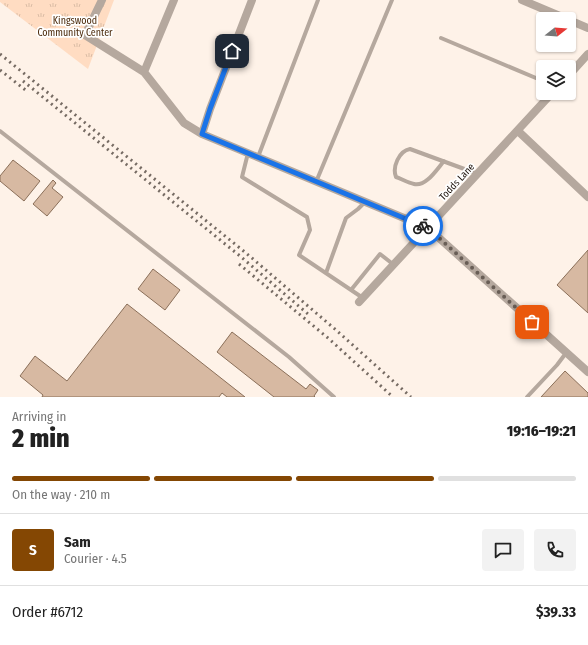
<!DOCTYPE html>
<meta charset="utf-8">
<style>
:root{--surface:#fff;--page:#f2f2f2;--text:#222;--muted:#767676;--line:#e0e0e0;--accent:#844703}
body{margin:0;font-family:"Fira Sans Condensed",sans-serif;background:var(--page);color:var(--text);height:100vh;display:flex;flex-direction:column;font-size:15px;white-space:nowrap}
*{box-sizing:border-box;margin:0}
p{font-size:13px;color:var(--muted)}
.icon{flex:none;width:22px;height:22px;fill:none;stroke:currentColor;stroke-width:2;stroke-linecap:round;stroke-linejoin:round}
.map{position:relative;height:397px;overflow:hidden}
.drawer{display:flex;flex-direction:column;background:var(--surface);flex:1}
.drawer>*{flex:none}
.needle{width:26px;rotate:73deg}
.controls{position:absolute;left:536px;top:12px;display:grid;gap:8px}
.controls a{display:grid;place-items:center;width:40px;height:40px;border-radius:4px;background:var(--surface);box-shadow:0 1px 3px #0004;font-size:20px}
.pin{position:absolute;display:grid;place-items:center;width:34px;height:34px;color:#fff;margin:-17px;border-radius:8px;box-shadow:0 2px 6px #0006}
.courier{position:absolute;display:grid;place-items:center;width:40px;height:40px;margin:-20px;border:3px solid #1a73e8;border-radius:50%;background:#fff;color:#222;box-shadow:0 1px 5px #0007}
.overview em{font-style:normal;font-weight:800}
.overview div{display:flex;flex-direction:column-reverse}
.overview{display:flex;align-items:center;justify-content:space-between;height:68px;padding:0 12px}
h1{font-size:26px;font-weight:800;line-height:30px}
.bar{display:grid;grid-template-columns:repeat(4,1fr);gap:6px 4px;align-content:center;height:48px;padding:0 12px}
.bar i{height:5px;border-radius:3px;background:var(--line)}
.bar .on{background:var(--accent)}
.bar p{grid-column:span 4}
.line{display:flex;align-items:center;gap:10px;padding:0 12px;border-top:1px solid var(--line)}
.line div{flex:1}
.round{display:grid;place-items:center;flex:none;width:42px;height:42px;border-radius:4px;background:var(--page)}
.map>svg:first-child{display:block}
.park{fill:url(#park-tufts)}
.building{fill:#d7b9a2;stroke:#8a6f59}
.lines{fill:none;stroke-linecap:round;stroke-linejoin:round}
.service{stroke:#b5a89e;stroke-width:4}
.minor{stroke:#b5a89e;stroke-width:8}
.rail{stroke:#766b63;stroke-width:3;stroke-dasharray:2 4;stroke-linecap:butt}
.done{stroke:#695e56;stroke-width:4;stroke-dasharray:0 7.2}
.route{stroke:#1a73e8;stroke-width:5}
.labels{text-anchor:middle;dominant-baseline:central;stroke-width:3.5;stroke-linejoin:round;paint-order:stroke}
.park-label{font-size:10px;fill:#4c2b0c;stroke:#fff}
.street-label{font-size:10px;fill:#190e07;stroke:#fff}
</style>
<div class="map">
<svg width="588" height="397" viewBox="0 0 588 397">
<defs>
<pattern id="park-tufts" width="24" height="20" patternUnits="userSpaceOnUse"><rect width="24" height="20" fill="#ffdcc2"/><path d="M3 7l-1-3M5 7V3M7 7l1-3M15 17l-1-3M17 17v-4M19 17l1-3" fill="none" stroke="#dabca5"/></pattern>
</defs>
<rect width="100%" height="100%" fill="#fef2e8"/>
<!-- park -->
<path class="park" d="M0 0H114L88 69 0 2Z"/>
<!-- building -->
<path class="building" d="M13 160 40 181 24 201 0 181V176Z
M53 180 56 183 52 188 63 197 47 216 33 204Z
M588 250V313L557 285Z
M153 269 180 290 165 310 138 289Z
M127 304 245 397H227L222 393 219 397H42L43 395 20 376 35 356 67 381Z
M232 332 306 389 310 384 318 390 314 396 315 397H274L217 352Z
M565 371 588 393V397H541Z"/>
<g class="lines">
<!-- service -->
<path class="service" d="M441 38 543 81
M0 131 289 357 334 397
M248 153 242 177 307 217 310 230 299 255 363 298
M258 157 318 0
M444 161C437 169 426 187 414 184 408 183 402 179 396 177 392 167 399 151 410 149L478 174
M316 182 392 0
M326 273 346 218 358 209 365 202
M351 290 380 254 394 265
M527 397 557 365 566 353"/>
<!-- minor -->
<path class="minor" d="M102 0 85 35 144 72 184 123 202 134 428 228 588 372
M522 0 567 19
M569 20 588 28
M144 72 174 0
M569 75 588 54
M518 131 588 197
M202 134 210 109 252 0
M359 302 552 93"/>
<!-- rail -->
<path class="rail" d="M0 54 246 253 336 330 411 397
M0 70 28 92
M23 81 240 256 308 314
M239 264 328 338 393 397"/>
</g>
<g class="lines">
<!-- done -->
<path class="done" d="M423 226 428 228 532 322"/>
<!-- route -->
<path class="route" d="M232 51 210 109 202 134 423 226"/>
</g>
<g class="labels">
<!-- park labels -->
<g class="park-label">
<text x="75" y="21">Kingswood<tspan x="75" dy="12">Community Center</tspan></text>
</g>
<!-- street labels -->
<g class="street-label">
<text transform="translate(457 182) rotate(-47)">Todds Lane</text>
</g>
</g>
</svg>
<div class="controls">
<a><svg class="needle" viewBox="-14 -14 28 28"><path d="M0-13l5 13h-10z" fill="#e53935"/><path d="M0 13l5-13h-10z" fill="#767676"/></svg></a>
<a><svg class="icon" aria-label="layers" viewBox="0 0 24 24"><path d="M12 4l9 5-9 5-9-5zM3 14l9 5 9-5"/></svg></a>
</div>
<div class="pin" style="left:532px;top:322px;background:#ea580c"><svg class="icon" aria-label="bag" viewBox="0 0 24 24"><path d="M5 8h14l-1 12H6zM9 8a3 3 0 0 1 6 0"/></svg></div>
<div class="pin" style="left:232px;top:51px;background:#1f2937"><svg class="icon" aria-label="home" viewBox="0 0 24 24"><path d="M3 11l9-7 9 7M6 9v11h12V9"/></svg></div>
<div class="courier" style="left:423px;top:226px"><svg class="icon" aria-label="bike" viewBox="0 0 24 24"><circle cx="6" cy="16" r="4"/><circle cx="18" cy="16" r="4"/><path d="M6 16l4-8h5l3 8M10 8l3 8H6M13 5h3"/></svg></div>
</div>
<section class="drawer">
<div class="overview"><div><h1>2 min</h1><p>Arriving in</p></div><em>19:16–19:21</em></div>
<div class="bar"><i class="on"></i><i class="on"></i><i class="on"></i><i></i><p>On the way · 210 m</p></div>
<div class="line" style="height:72px"><b class="round" style="background:var(--accent);color:#fff">S</b><div><b>Sam</b><p>Courier · 4.5</p></div><a class="round"><svg class="icon" aria-label="chat" viewBox="0 0 24 24"><path d="M4 5h16v11H9l-5 4z"/></svg></a><a class="round"><svg class="icon" aria-label="phone" viewBox="0 0 24 24"><path d="M5 4h4l2 5-3 2q2 4 5 5l2-3 5 2v4C11 20 4 13 5 4z"/></svg></a></div>
<div class="line" style="height:52px"><div>Order #6712</div><b>$39.33</b></div>
</section>
